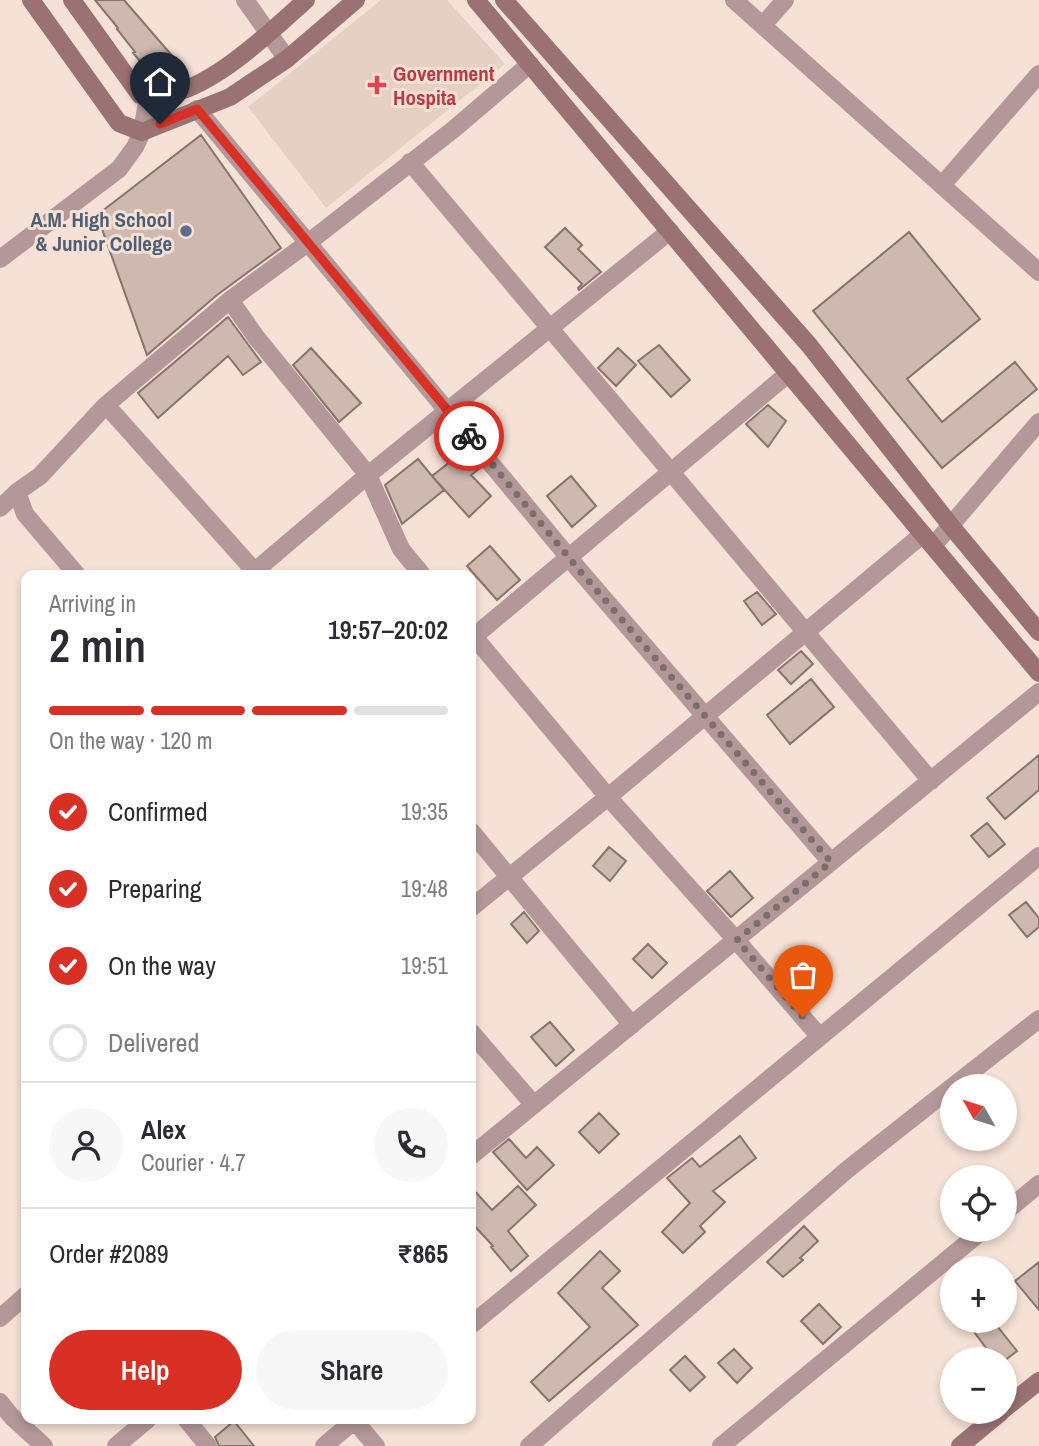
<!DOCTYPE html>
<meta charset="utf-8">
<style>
:root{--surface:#fff;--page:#f7f7f7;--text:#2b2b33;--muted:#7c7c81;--line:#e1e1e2;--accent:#d93025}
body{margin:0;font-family:"Archivo Narrow",sans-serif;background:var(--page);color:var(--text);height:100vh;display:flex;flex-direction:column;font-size:26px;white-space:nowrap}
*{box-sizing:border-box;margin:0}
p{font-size:23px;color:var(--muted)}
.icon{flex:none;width:38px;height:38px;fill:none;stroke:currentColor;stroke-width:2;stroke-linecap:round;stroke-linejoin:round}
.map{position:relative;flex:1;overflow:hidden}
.panel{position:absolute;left:21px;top:570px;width:455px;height:854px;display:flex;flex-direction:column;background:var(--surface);border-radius:14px;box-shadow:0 4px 10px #0003}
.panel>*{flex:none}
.needle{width:46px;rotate:309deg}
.tools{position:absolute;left:940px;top:1074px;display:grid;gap:14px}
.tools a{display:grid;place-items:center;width:77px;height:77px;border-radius:50%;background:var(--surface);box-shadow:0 4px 10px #0003;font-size:35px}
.pin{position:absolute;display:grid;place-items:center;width:60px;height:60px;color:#fff;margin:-72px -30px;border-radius:50% 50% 50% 0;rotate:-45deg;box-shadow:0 0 7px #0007}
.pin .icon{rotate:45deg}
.courier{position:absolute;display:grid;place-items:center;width:70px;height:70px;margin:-35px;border:5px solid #d93025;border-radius:50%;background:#fff;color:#222;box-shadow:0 2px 9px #0007}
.head em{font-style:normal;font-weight:600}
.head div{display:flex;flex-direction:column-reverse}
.head{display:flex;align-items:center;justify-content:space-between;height:119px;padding:0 28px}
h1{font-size:46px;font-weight:600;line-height:52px}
.bar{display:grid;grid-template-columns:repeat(4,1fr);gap:10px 7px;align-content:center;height:84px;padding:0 28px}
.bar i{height:9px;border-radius:5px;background:var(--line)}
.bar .current{background:var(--accent)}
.bar p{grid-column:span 4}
.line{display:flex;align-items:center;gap:18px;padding:0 28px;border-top:2px solid var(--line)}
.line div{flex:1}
.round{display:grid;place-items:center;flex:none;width:74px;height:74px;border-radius:37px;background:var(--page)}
ol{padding:0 28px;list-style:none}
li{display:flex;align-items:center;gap:21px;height:77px}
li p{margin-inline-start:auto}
li .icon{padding:7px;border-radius:50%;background:var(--accent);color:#fff;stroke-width:4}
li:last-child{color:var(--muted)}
li i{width:38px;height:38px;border:4px solid var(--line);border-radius:50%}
.button{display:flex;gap:14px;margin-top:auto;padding:14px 28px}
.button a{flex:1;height:80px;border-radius:42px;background:var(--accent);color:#fff;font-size:28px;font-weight:600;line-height:80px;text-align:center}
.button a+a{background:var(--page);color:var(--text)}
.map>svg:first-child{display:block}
.medical{fill:#e5d0c3}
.building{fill:#ceb8b0;stroke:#88746c;stroke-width:2}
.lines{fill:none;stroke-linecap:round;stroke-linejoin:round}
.street{stroke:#b49899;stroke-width:18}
.secondary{stroke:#9a7274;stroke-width:18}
.done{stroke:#7b6f67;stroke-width:7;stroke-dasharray:0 12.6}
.route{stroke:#d93025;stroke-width:9}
.health-dot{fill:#e0444e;stroke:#f5e1d5;stroke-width:2.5}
.service-dot{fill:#5c6f8a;stroke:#f5e1d5;stroke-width:2.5}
.labels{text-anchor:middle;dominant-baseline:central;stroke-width:6;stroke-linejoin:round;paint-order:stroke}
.health-label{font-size:21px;font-weight:bold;fill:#be3a42;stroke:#f5e1d5;text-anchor:start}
.service-label{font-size:21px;font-weight:bold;fill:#4e5e75;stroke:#f5e1d5;text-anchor:end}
</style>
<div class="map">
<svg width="1039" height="1446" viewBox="0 0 1039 1446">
<rect width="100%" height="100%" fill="#f5e1d5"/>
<!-- medical -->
<path class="medical" d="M381 0H447L505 64 326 208 248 107Z"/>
<!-- building -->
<path class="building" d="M95 0H124L174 58 153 76 133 53 135 52 117 29 118 28Z
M201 135 281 248 217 295 147 355 97 215Z
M565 228 582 245 578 249 601 272 579 290 578 288 582 284 545 247Z
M909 232 980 319 907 379 942 422 1015 362 1037 389 942 468 813 311Z
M228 317 261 362 243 375 228 356 158 418 138 393Z
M659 345 690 380 671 397 638 361Z
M311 348 361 403 339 422 293 365Z
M618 348 636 365 616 386 598 368Z
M768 405 786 421 768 447 746 424Z
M465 450 480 468 471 475 491 496 469 517 432 476 444 490 402 524 385 485 418 459 432 476Z
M571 476 596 506 572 527 547 496Z
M490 546 520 580 497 600 467 566Z
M757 592 776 614 762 625 744 601Z
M801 651 813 664 791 684 778 670Z
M811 679 834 707 790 744 767 715Z
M1039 755V790L1005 819 987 798Z
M987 823 1005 844 989 857 971 836Z
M609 847 626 861 610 881 593 866Z
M730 871 753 898 731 917 707 891Z
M1026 902 1039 918V927L1027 937 1009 915Z
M524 912 539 931 527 943 511 924Z
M648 944 667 963 652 978 633 959Z
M550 1022 574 1050 556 1066 531 1037Z
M599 1113 619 1134 599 1153 579 1132Z
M740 1136 756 1158 713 1191 725 1202 700 1226 705 1232 683 1253 662 1232 690 1203 667 1178 692 1158 700 1167Z
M509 1139 526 1158 537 1147 554 1165 527 1190 493 1152Z
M518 1186 536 1205 508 1231 528 1256 511 1271 491 1247 493 1246 471 1222V1187L492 1210Z
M804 1226 818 1241 800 1258 803 1260 783 1277 767 1262Z
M600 1251 620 1271 602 1288 638 1325 549 1401 531 1382 590 1327 558 1293Z
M1039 1262V1310L1015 1281Z
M819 1304 841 1327 823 1344 801 1321Z
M966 1321H993L1017 1351 1004 1361 995 1360Z
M734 1349 752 1368 737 1383 718 1363Z
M685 1356 705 1377 690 1391 670 1370Z
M234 1421 254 1446H219L215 1437Z"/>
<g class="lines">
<!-- street -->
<path class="street" d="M245 0 287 59
M734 0 1039 272
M763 25 785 0
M197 109 580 571 831 862
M410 162 931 781
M942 185 1039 74
M0 259 119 169 135 147 142 132 148 96
M230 300 309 242 454 129 530 64
M106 405 230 300 256 337 368 475 401 549 423 576
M0 508 17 492
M933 546 1039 422
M78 576 25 514 17 492 40 476 106 405 259 576
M249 576 368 475 670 231
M471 633 608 797 736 940 820 1037
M471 639 789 373
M471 831 632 1025
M471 908 608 797 923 534
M471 1032 534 1105
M952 1087 1039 1019
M471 1156 1039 692
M1004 1213 1039 1184
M0 1318 26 1295
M471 1325 1039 856
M0 1402 12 1417 44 1446
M186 1419 208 1446
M353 1419 376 1446
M116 1446 148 1419
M324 1446 356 1419
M529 1446 848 1169 952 1087
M721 1446 983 1230"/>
<!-- secondary -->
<path class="secondary" d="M31 0 119 123 142 132 230 97 287 59 356 0
M72 0 140 95C195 107 268 34 306 0
M476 0 1039 673
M504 0 809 345 951 526 1039 632
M1004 1409 1039 1381
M960 1446 1001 1412"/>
</g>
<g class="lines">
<!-- done -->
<path class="done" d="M469 436 580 571 831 862 737 940 803 1017"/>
<!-- route -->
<path class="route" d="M160 124 197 109 469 436"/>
</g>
<!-- markers -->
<path class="health-dot" d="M373.5 74.5h7v7h7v7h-7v7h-7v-7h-7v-7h7z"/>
<circle class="service-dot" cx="186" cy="231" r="7"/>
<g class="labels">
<!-- health labels -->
<g class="health-label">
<text x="393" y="73">Government<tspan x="393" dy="24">Hospita</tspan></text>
</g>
<!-- service labels -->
<g class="service-label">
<text x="172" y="219">A.M. High School<tspan x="172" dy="24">&amp; Junior College</tspan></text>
</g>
</g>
</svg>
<div class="tools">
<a><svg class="needle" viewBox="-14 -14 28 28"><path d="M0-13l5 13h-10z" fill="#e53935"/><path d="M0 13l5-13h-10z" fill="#7c7c81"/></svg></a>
<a><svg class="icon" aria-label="locate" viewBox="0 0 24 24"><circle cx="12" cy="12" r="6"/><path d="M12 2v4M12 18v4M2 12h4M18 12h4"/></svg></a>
<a>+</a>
<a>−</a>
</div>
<div class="pin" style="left:803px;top:1017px;background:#ea580c"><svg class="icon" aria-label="bag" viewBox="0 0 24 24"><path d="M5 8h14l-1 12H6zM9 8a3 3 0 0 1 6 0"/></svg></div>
<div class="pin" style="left:160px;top:124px;background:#1f2937"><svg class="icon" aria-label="home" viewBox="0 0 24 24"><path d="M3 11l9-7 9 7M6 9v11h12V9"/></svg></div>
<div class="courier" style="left:469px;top:436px"><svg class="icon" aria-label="bike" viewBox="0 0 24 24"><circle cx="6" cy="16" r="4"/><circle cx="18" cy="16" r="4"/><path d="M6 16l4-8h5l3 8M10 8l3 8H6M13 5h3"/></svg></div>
<section class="panel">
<div class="head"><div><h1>2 min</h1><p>Arriving in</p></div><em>19:57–20:02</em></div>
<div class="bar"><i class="current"></i><i class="current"></i><i class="current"></i><i></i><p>On the way · 120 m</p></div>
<ol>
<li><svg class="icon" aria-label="check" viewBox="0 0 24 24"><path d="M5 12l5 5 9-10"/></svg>Confirmed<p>19:35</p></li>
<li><svg class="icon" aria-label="check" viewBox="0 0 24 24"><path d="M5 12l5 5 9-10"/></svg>Preparing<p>19:48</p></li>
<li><svg class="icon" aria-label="check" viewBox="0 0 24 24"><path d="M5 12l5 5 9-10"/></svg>On the way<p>19:51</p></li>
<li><i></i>Delivered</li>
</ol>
<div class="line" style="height:126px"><a class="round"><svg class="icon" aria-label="person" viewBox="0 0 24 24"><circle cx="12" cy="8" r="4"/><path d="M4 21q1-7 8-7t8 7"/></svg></a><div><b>Alex</b><p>Courier · 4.7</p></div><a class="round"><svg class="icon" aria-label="phone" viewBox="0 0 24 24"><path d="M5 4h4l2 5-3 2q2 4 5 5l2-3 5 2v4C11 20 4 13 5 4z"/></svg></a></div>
<div class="line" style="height:91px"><div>Order #2089</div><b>₹865</b></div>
<div class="button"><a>Help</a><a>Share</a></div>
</section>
</div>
